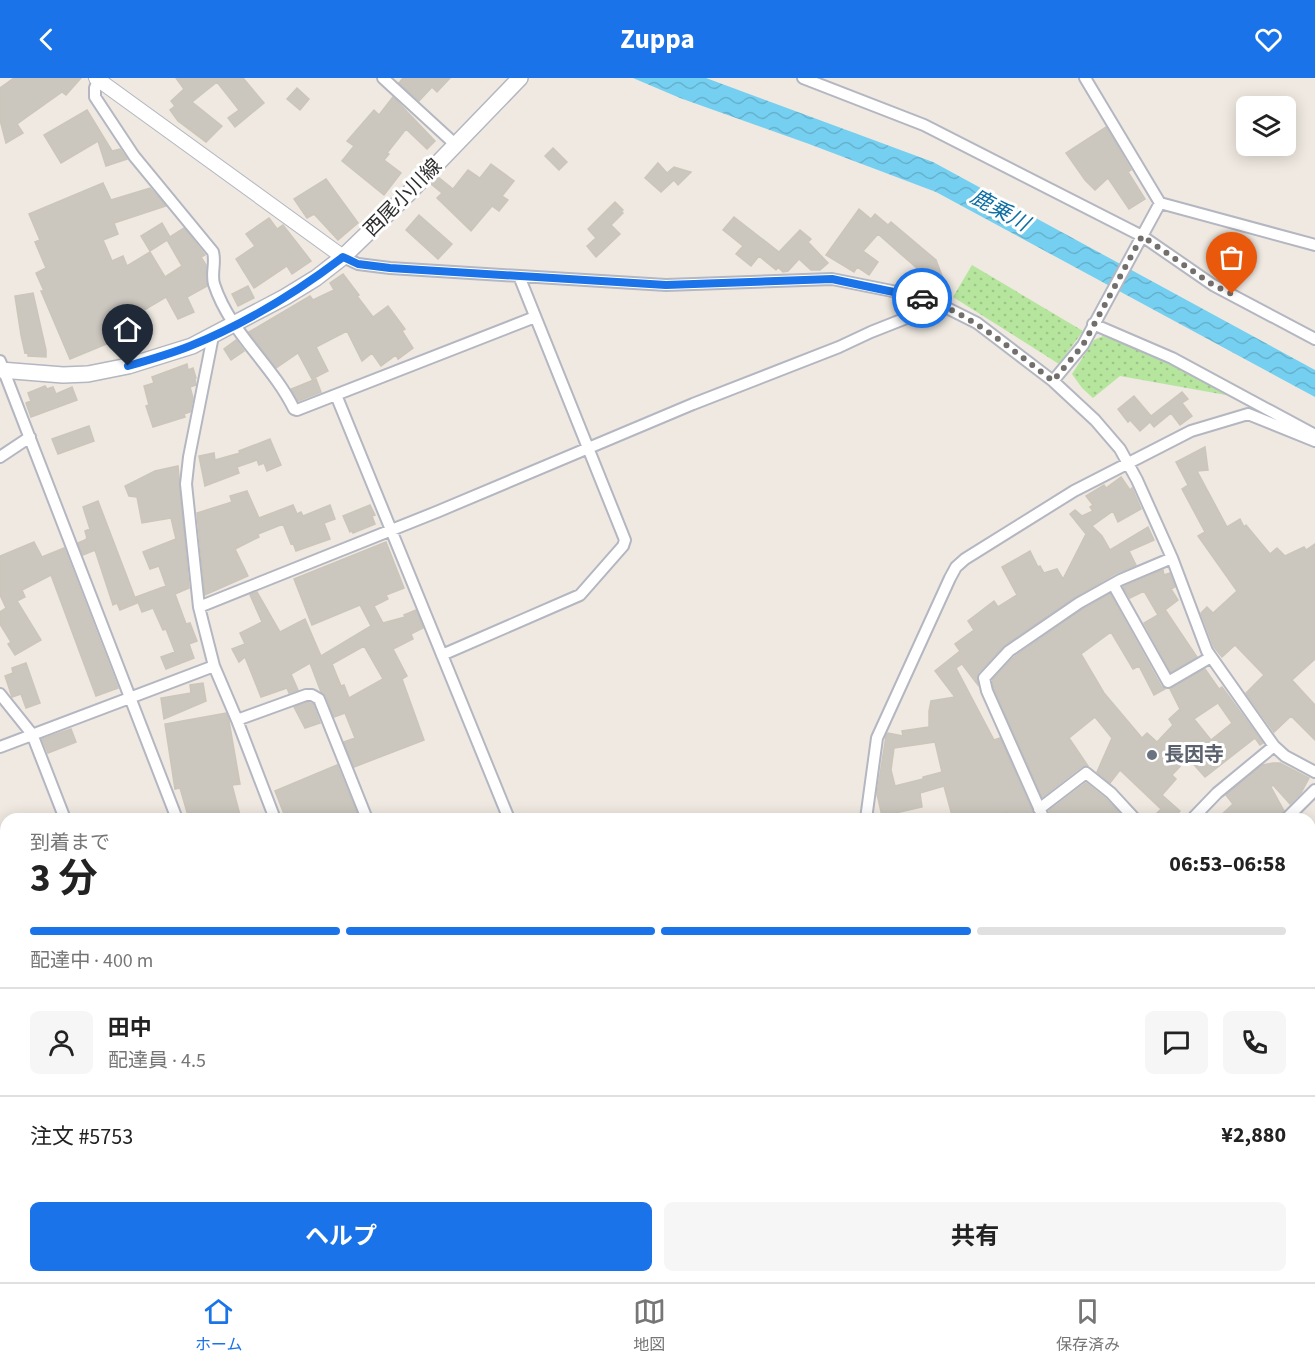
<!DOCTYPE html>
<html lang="ja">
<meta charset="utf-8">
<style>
:root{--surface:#fff;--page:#f6f6f6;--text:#222;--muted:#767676;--line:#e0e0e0;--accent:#1a73e8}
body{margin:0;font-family:"Source Sans 3","Noto Sans JP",sans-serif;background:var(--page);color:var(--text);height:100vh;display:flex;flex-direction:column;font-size:22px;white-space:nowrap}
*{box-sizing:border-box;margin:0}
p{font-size:20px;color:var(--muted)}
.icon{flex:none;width:33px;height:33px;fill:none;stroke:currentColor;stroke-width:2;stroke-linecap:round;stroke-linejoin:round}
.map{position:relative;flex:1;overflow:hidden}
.drawer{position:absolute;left:0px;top:735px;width:1316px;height:470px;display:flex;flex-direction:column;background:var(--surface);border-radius:18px 18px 0 0;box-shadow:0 3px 15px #0003}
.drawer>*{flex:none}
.fabs{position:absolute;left:1236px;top:18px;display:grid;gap:12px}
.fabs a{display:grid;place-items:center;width:60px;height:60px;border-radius:9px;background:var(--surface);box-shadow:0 3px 15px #0003;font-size:30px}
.pin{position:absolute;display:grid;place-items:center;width:51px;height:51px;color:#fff;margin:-62px -26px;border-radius:50% 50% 50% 0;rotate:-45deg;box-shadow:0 0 6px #0007}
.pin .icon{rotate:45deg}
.courier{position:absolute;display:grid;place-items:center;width:60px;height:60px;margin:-30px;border:4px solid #1a73e8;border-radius:50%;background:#fff;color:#222;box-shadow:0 2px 8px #0007}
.overview em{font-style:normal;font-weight:700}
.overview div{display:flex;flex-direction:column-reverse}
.overview{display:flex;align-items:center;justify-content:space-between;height:102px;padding:0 30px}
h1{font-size:39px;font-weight:700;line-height:45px}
.bar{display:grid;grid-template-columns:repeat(4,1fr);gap:9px 6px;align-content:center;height:72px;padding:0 30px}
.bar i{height:8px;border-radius:4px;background:var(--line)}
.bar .on{background:var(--accent)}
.bar p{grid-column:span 4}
.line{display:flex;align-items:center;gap:15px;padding:0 30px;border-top:2px solid var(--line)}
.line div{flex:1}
.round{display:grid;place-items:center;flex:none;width:63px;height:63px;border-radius:9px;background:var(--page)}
.action{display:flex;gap:12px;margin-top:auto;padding:12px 30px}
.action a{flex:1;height:69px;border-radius:9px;background:var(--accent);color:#fff;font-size:24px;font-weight:700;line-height:69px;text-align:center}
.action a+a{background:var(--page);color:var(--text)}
header{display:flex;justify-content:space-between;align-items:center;height:78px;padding:0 30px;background:var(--accent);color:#fff;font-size:27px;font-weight:700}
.dock{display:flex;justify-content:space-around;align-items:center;height:84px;border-top:2px solid var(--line);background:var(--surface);font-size:16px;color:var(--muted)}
.dock a{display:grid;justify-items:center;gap:3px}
.dock .on{color:var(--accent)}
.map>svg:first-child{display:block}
.park{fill:url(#park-dots)}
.water{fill:url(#water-waves)}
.building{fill:#cbc7bf;stroke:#cbc5ba;stroke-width:1.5;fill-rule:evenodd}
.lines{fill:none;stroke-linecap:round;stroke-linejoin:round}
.minor-casing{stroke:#b4b7c1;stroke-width:14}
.tertiary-casing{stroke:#b4b7c1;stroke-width:16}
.secondary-casing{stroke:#b4b7c1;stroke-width:18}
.minor{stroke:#fff;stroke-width:10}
.tertiary{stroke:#fff;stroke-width:14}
.secondary{stroke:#fff;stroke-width:15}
.done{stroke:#726f6d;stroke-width:6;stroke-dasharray:0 10.8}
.route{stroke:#1a73e8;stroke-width:8}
.worship-dot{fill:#6b7280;stroke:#fff;stroke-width:2}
.labels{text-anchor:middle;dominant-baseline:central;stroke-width:6;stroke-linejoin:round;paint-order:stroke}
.street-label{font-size:20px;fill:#2e2e2e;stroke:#fff}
.worship-label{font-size:20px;font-weight:bold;fill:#5b616d;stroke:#fff;text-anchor:start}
.water-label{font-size:21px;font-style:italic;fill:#0d6fa3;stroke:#fff}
</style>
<header><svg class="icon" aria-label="back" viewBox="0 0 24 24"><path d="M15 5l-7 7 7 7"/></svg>Zuppa<svg class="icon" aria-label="heart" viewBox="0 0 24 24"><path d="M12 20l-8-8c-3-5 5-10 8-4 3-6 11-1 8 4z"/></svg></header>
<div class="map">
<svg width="1315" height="1204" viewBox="0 0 1315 1204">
<defs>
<pattern id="park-dots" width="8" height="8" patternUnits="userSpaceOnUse" patternTransform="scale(1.5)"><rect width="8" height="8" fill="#b6e59e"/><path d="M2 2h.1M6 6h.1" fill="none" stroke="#9dc588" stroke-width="1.8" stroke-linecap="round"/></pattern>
<pattern id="water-waves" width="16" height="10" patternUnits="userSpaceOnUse" patternTransform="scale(1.5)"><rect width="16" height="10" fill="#75cff0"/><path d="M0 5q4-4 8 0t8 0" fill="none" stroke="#66b2ce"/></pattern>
</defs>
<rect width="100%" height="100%" fill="#efe9e1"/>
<!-- park -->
<path class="park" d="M972 187 1083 253 1059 286 953 219Z
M1103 258 1167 282 1227 314 1226 317 1120 298 1093 320 1082 310 1072 296 1094 262Z"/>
<!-- water -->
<path class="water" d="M633 0H706L933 84 1315 292V319L936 114 809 66 680 20Z"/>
<!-- building -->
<path class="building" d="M14 0H81L66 17 62 14 17 46 23 55 6 65 0 42V10Z
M176 0H243L264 25 235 49 228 40 239 32 217 4 192 24 222 48 206 64 178 43 170 32 175 28 171 23 184 11Z
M403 0H450L437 14 432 9 419 23 399 5Z
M297 10 309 21 300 32 287 21Z
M393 19 435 63 427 71 406 51 387 75 389 76 384 82 401 95 384 117 342 83 354 68 347 63 374 32 379 37Z
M87 32 112 73 120 71 127 81 106 88 98 63 61 85 44 57Z
M1106 49 1131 92 1128 94 1145 121 1129 131 1108 100 1095 112 1085 102 1066 75Z
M553 70 567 84 559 92 545 78Z
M658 85 667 95 674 89 691 94 678 107 674 102 661 114 645 100Z
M491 86 514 103 502 118 508 122 499 133 492 128 471 153 437 120 442 115 431 106 438 99 453 111 468 92 480 100Z
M326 101 358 145 338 162 314 136 307 140 294 121Z
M103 105 111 122 150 110 166 128 114 145 118 156 103 162 112 183 123 178 127 188 150 174 165 199 182 188 167 162 150 173 141 158 162 145 170 159 184 150 205 177 201 179 206 187 207 208 187 219 194 234 178 241 166 219 144 232 150 248 70 281 41 213H44L36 195 46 190 35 164 40 162 29 136Z
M615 124 623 132 621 134 623 135 611 147 620 156 596 179 587 168 596 160 588 151Z
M859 131 871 141 875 136 888 147 891 144 936 182 950 219 926 198 922 188 919 192 878 156 863 173 878 184 869 197 857 189 854 194 826 177Z
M419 137 452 166 438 181 406 152Z
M734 139 779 174 800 152 811 161 808 164 828 185 820 192H811L799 181 788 193 783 194 778 189 776 192 759 178 751 188 736 176 743 168 723 152Z
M269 140 277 151 283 147 311 183 292 196 287 188 254 210 236 181 255 168 246 156Z
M343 196 359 217 357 218 373 239 388 228 405 251 402 253 413 270 398 281 396 277 381 288 372 275 362 283 347 253 316 269 328 293 312 301 298 275 276 290 249 254 310 218 313 222 334 212 330 205Z
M248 208 254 220 238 228 232 216Z
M33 215 46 272V279L28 278V274L25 275 21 257 15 218Z
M236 262 244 273 231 282 224 271Z
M187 286 188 292 193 290 196 300 195 301 196 307 190 309 193 320 190 334 184 336 185 339 153 349 146 328 149 327 144 308 154 305 152 299Z
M316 301 321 314 298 323 291 311Z
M45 308 47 311 53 309 56 316 72 309 77 322 31 339 26 325 31 323 28 315Z
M1182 314 1188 321 1182 325 1192 338 1180 347 1171 335 1154 349 1150 344 1140 353 1130 342 1128 344 1118 331 1134 318 1151 338Z
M89 348 94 363 58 376 52 361Z
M270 361 281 387 267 393 264 385 259 387 257 382 237 389 239 395 205 408 199 378 214 375 215 382 240 375 239 373Z
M1205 369 1208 392 1197 393 1227 449 1240 441 1244 449 1246 447 1270 476 1277 470 1285 478 1304 469 1306 472 1315 466V581L1292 602 1315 627V662L1291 638 1274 654 1246 615 1264 597 1235 567 1222 579 1214 569 1201 535 1207 529 1213 535 1237 513 1198 458 1205 454 1182 411 1188 407 1176 384Z
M178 388 189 510 175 516 186 546 190 545 197 563 189 566 194 580 166 591 161 579 175 574 166 551 163 552 153 530 142 534 136 519 166 508 159 488 150 491 143 474 176 461 171 440 142 445 137 419 129 418 125 408 155 393Z
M1121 399 1130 412 1132 410 1141 431 1118 444 1113 433 1092 448 1102 458 1110 472 1148 449 1154 462 1129 473 1136 487 1116 495 1075 519 1005 567 978 595V607L962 586 956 590 994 662 1000 660 1036 741H1012L1008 734 987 741H953L944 708 920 715 922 729 882 738 877 716 886 658 888 655 903 658 902 653 929 649V633L931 623 955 619 935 593 960 573 955 566 974 552 968 543 994 523 998 529 1017 517 1002 489 1030 473 1038 489 1040 488 1044 495 1057 491 1063 501 1086 456 1070 436 1075 432 1082 438 1093 433 1090 429 1093 427 1086 418 1104 407 1106 410ZM935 664 942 694 923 699V701L895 708 891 692 894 670Z
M247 413 259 440 293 427 297 436 301 434 303 438 330 427 335 441 324 445 330 461 296 473 293 465 291 466 283 446 258 456 259 459 235 471 248 498 205 517 197 435 232 424 230 418Z
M98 423 137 525 120 532 117 525 113 527 95 472 83 477 78 465 85 462 87 460 85 453 90 451 83 429Z
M370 427 375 437 372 438 375 446 353 455 352 453 350 454 343 438Z
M34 464 42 479 64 470 118 610 96 618 51 497 22 512 25 519 17 523 41 562 15 577 8 566 11 564 0 546V534L6 530 0 517V478Z
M386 464 404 510 386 517 388 521 374 528 383 545 405 539 404 537 416 532 423 550 411 556 413 561 393 571 407 598 402 601 424 662 354 689 344 664 355 660 345 635 334 639 326 618 321 614 310 585 291 596 298 612 289 615 287 610 261 619 245 579 239 584 232 571 245 566 240 555 262 544 250 517 257 514 280 554 305 541 321 578 371 548 360 527 312 547 294 501ZM364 568 383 601 349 620 344 607 341 608 332 586Z
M1163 492 1164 497 1170 495 1175 509 1171 511 1178 522 1161 535 1166 533 1197 579 1171 594 1144 545 1158 537 1144 513 1130 520 1123 509Z
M1110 516 1161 608 1165 611 1154 617 1139 588 1133 591 1111 554 1081 576 1104 615 1142 660 1147 655 1157 664 1173 647 1169 641 1180 631 1170 611 1205 591 1219 611 1222 609 1263 665 1260 667 1255 660 1205 699 1188 680 1172 697 1176 701 1162 717 1180 733 1173 741H1151L1161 731 1120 692 1110 705 1097 694 1112 660 1095 639 1069 660 1088 688 1081 689 1042 719 994 611 992 602 1014 579 1083 531ZM1218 625 1232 645 1211 662 1194 641Z
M26 585 40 625 26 630 21 616 12 619 5 598 13 595 12 590Z
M203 605 206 623 164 641 161 620 191 615 190 607Z
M307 624 313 626 320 645 305 650 294 629Z
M226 635 229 643 240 706 232 707 241 741H189L180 710 175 711 165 646Z
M71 651 76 664 48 675 42 661Z
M1273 685H1280L1309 700 1301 715 1290 726 1273 707 1271 709 1284 733 1279 739 1276 741H1217L1233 726 1226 717 1262 687Z
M337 687 359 741H286L275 713Z
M1086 705 1106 721 1125 741H1105L1101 736 1095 741H1051L1049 733Z"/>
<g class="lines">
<defs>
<path id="minor" d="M383 0 456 67
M803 0 924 47 1142 158 1213 207 1315 261
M1085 0 1160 125 1315 167
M98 2 95 10V19L134 78 213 174C216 185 211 195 214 206 230 255 272 286 294 331L297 332 535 239
M343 179 358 186 390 190 666 207 832 201 912 217 935 224 977 245 1053 303 1095 342 1120 371 1137 402 1172 480 1207 573 1274 668 1285 678 1315 694
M1093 246 1172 280 1315 357
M213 258 189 379 186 406 199 529 214 588 237 642 306 617H312L319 621 367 741
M0 283 177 741
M1053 303 1083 267 1160 125
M336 317 509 741
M0 379 30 359
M1113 506 1168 604 1211 579
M199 529 439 433 693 326 839 269 871 254 914 237 935 224
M442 577 580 517 623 468 625 462 519 198
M0 616 32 656 65 741
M237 642 275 741
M0 669 214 588
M1039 731 1086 695 1111 715 1135 741
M866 741 877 660 950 500 956 489 965 481 1074 413 1191 353 1248 336 1315 363
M1044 741 987 613 984 600 1009 573 1079 525 1120 502 1172 480
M1192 741 1217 715 1274 668
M1286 741 1315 712
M0 885 6 901
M1310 892 1315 890
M0 976 6 973
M1310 1001 1315 1012
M0 1019 6 1022
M1310 1032 1315 1027
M0 1058 6 1061
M296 1198 312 1204
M455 1198 483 1204
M757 1204 758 1198
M912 1204 914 1198
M1153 1204 1156 1198"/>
<path id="tertiary" d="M96 0 343 179"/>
<path id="secondary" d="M0 292 63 297 88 296 128 288 192 268 285 219 316 200 343 179 408 116 520 0"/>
</defs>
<!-- minor casing -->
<use href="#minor" class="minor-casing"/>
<!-- tertiary casing -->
<use href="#tertiary" class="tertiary-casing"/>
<!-- secondary casing -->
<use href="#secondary" class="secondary-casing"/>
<!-- minor -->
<use href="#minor" class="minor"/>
<!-- tertiary -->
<use href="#tertiary" class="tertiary"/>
<!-- secondary -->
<use href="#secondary" class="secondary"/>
</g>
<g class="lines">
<!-- done -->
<path class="done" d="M922 220C972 236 1012 272 1053 303L1083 267 1142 158 1213 207 1232 216"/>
<!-- route -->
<path class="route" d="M128 288C149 282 170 276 190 268 245 246 297 214 343 179L358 186 390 190 666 207 832 201 922 220"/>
</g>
<!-- markers -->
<circle class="worship-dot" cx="1152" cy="677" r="6"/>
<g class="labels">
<!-- street labels -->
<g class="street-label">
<text transform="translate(403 120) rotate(-45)">西尾小川線</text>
</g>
<!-- worship labels -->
<g class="worship-label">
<text x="1164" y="677">長因寺</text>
</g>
<!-- water labels -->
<g class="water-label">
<text transform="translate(1000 132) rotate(29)">鹿乗川</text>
</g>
</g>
</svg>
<div class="fabs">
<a><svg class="icon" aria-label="layers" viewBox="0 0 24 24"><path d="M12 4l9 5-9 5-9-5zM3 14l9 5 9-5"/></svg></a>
</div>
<div class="pin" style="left:1232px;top:216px;background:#ea580c"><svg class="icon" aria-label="bag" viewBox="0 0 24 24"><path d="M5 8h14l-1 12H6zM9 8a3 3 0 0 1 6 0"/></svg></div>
<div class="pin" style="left:128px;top:288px;background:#1f2937"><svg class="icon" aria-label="home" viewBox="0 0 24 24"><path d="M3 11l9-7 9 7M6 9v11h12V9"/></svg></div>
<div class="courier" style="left:922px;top:220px"><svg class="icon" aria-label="car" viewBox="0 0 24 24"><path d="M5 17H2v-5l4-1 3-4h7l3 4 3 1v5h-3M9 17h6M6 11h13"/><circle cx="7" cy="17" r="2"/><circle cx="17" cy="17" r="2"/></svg></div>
<section class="drawer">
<div class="overview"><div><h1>3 分</h1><p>到着まで</p></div><em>06:53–06:58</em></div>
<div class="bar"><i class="on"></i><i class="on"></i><i class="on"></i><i></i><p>配達中 · 400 m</p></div>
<div class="line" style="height:108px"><a class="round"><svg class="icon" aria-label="person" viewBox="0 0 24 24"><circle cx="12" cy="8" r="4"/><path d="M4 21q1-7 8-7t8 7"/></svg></a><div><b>田中</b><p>配達員 · 4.5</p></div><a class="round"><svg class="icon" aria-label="chat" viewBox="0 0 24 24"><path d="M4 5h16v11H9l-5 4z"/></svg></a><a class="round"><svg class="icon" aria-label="phone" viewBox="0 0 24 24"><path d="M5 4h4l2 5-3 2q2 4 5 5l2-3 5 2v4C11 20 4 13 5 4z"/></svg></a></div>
<div class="line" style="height:78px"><div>注文 #5753</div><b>¥2,880</b></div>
<div class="action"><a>ヘルプ</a><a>共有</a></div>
</section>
</div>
<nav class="dock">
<a class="on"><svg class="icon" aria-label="home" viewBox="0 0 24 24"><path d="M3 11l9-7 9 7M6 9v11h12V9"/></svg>ホーム</a>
<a><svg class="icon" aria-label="map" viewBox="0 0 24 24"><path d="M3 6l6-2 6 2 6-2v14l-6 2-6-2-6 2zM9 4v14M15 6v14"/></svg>地図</a>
<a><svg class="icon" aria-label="saved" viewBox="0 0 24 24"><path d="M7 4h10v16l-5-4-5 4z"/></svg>保存済み</a>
</nav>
